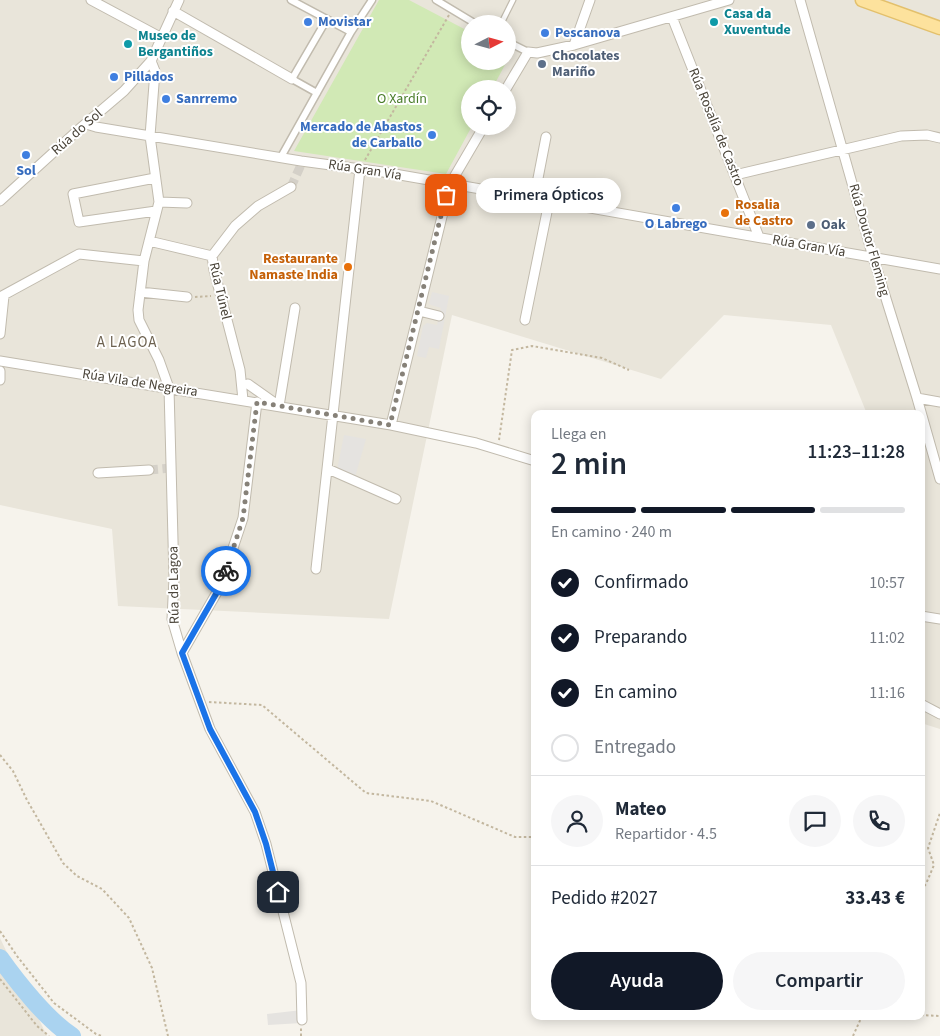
<!DOCTYPE html>
<html lang="es">
<meta charset="utf-8">
<style>
:root{--surface:#fff;--page:#f6f6f7;--text:#1f2937;--muted:#747a83;--line:#e0e1e3;--accent:#111827}
body{margin:0;font-family:"Source Sans 3",sans-serif;background:var(--page);color:var(--text);height:100vh;display:flex;flex-direction:column;font-size:19px;white-space:nowrap}
*{box-sizing:border-box;margin:0}
p{font-size:16px;color:var(--muted)}
.icon{flex:none;width:28px;height:28px;fill:none;stroke:currentColor;stroke-width:2;stroke-linecap:round;stroke-linejoin:round}
.map{position:relative;flex:1;overflow:hidden}
.details{position:absolute;left:531px;top:410px;width:394px;height:610px;display:flex;flex-direction:column;background:var(--surface);border-radius:10px;box-shadow:0 2px 12px #0003}
.details>*{flex:none}
.needle{width:32px;rotate:84deg}
.controls{position:absolute;left:461px;top:15px;display:grid;gap:10px}
.controls a{display:grid;place-items:center;width:55px;height:55px;border-radius:50%;background:var(--surface);box-shadow:0 2px 12px #0003;font-size:25px}
.pin{position:absolute;display:grid;place-items:center;width:42px;height:42px;color:#fff;margin:-21px;border-radius:10px;box-shadow:0 2px 8px #0006}
.courier{position:absolute;display:grid;place-items:center;width:50px;height:50px;margin:-25px;border:4px solid #1a73e8;border-radius:50%;background:#fff;color:#222;box-shadow:0 1px 6px #0007}
.bubble{position:absolute;height:35px;border-radius:18px;background:var(--surface);box-shadow:0 2px 12px #0003;font-size:16px;font-weight:600;line-height:35px;text-align:center}
.headline em{font-style:normal;font-weight:600}
.headline div{display:flex;flex-direction:column-reverse}
.headline{display:flex;align-items:center;justify-content:space-between;height:85px;padding:0 20px}
h1{font-size:32px;font-weight:600;line-height:38px}
.bar{display:grid;grid-template-columns:repeat(4,1fr);gap:8px 5px;align-content:center;height:60px;padding:0 20px}
.bar i{height:6px;border-radius:4px;background:var(--line)}
.bar .current{background:var(--accent)}
.bar p{grid-column:span 4}
.line{display:flex;align-items:center;gap:12px;padding:0 20px;border-top:1px solid var(--line)}
.line div{flex:1}
.round{display:grid;place-items:center;flex:none;width:52px;height:52px;border-radius:26px;background:var(--page)}
ol{padding:0 20px;list-style:none}
li{display:flex;align-items:center;gap:15px;height:55px}
li p{margin-inline-start:auto}
li .icon{padding:5px;border-radius:50%;background:var(--accent);color:#fff;stroke-width:4}
li:last-child{color:var(--muted)}
li i{width:28px;height:28px;border:2px solid var(--line);border-radius:50%}
.primary-button{display:flex;gap:10px;margin-top:auto;padding:10px 20px}
.primary-button a{flex:1;height:58px;border-radius:30px;background:var(--accent);color:#fff;font-size:20px;font-weight:600;line-height:58px;text-align:center}
.primary-button a+a{background:var(--page);color:var(--text)}
.map>svg:first-child{display:block}
.residential{fill:#e9e5da;fill-rule:evenodd}
.green{fill:#d1e9b5}
.parking{fill:#e5e3e0}
.lines{fill:none;stroke-linecap:round;stroke-linejoin:round}
.river{stroke:#aad3f0;stroke-width:18}
.minor-tunnel{stroke:#d4d0c8;stroke-width:9;stroke-dasharray:9 4.5;stroke-linecap:butt}
.service-casing{stroke:#c1bbae;stroke-width:7}
.pedestrian-casing{stroke:#c1bbae;stroke-width:9}
.minor-casing{stroke:#c1bbae;stroke-width:11}
.primary-casing{stroke:#e3c06c;stroke-width:15}
.path{stroke:#c3b79f;stroke-width:2;stroke-dasharray:2.5 2.5;stroke-linecap:butt}
.service{stroke:#fff;stroke-width:4.5}
.pedestrian{stroke:#fff;stroke-width:6}
.minor{stroke:#fff;stroke-width:9}
.primary{stroke:#fde29d;stroke-width:12}
.done{stroke:#868178;stroke-width:5;stroke-dasharray:0 9}
.route{stroke:#1a73e8;stroke-width:6}
.shop-dot{fill:#3f7fe0;stroke:#fff;stroke-width:2}
.culture-dot{fill:#0f9aa8;stroke:#fff;stroke-width:2}
.service-dot{fill:#5c6f8a;stroke:#fff;stroke-width:2}
.food-dot{fill:#e8710a;stroke:#fff;stroke-width:2}
.labels{text-anchor:middle;dominant-baseline:central;stroke-width:4;stroke-linejoin:round;paint-order:stroke}
.culture-label{font-size:14px;font-weight:bold;fill:#0d838f;stroke:#fff;text-anchor:start}
.shop-label{font-size:14px;font-weight:bold;fill:#366cbe;stroke:#fff;text-anchor:start}
.service-label{font-size:14px;font-weight:bold;fill:#4e5e75;stroke:#fff;text-anchor:start}
.park-label{font-size:14px;fill:#4a7d2b;stroke:#fff}
.street-label{font-size:14px;fill:#4a4439;stroke:#fff}
.food-label{font-size:14px;font-weight:bold;fill:#c56008;stroke:#fff;text-anchor:start}
.neighbourhood-label{font-size:15px;letter-spacing:1px;fill:#6d6250;stroke:#fff}
</style>
<div class="map">
<svg width="940" height="1036" viewBox="0 0 940 1036">
<rect width="100%" height="100%" fill="#f6f3ec"/>
<!-- residential -->
<path class="residential" d="M0 0H940V729L921 723V414H867L831 325 724 315 661 379 452 315 389 619 118 606 112 529 0 505ZM470 24H508V61H470ZM470 89H508V126H470Z
M0 938 47 1036H0Z"/>
<!-- green -->
<path class="green" d="M379 0H409L470 32V61H507L492 89H470V126H472L446 174 294 151Z"/>
<!-- parking -->
<path class="parking" d="M432 292 449 296 439 349 429 347 426 358 417 356 423 326 427 323 437 325 441 308 431 305 429 303Z
M344 435 366 439 355 477 337 470Z
M302 1010V1023L268 1025 267 1014Z"/>
<g class="lines">
<!-- river -->
<path class="river" d="M0 958C17 982 47 1020 72 1036"/>
<!-- minor-tunnel -->
<path class="minor-tunnel" d="M291 187 300 167 301 161
M149 470 172 468"/>
<defs>
<path id="service" d="M501 24 513 0"/>
<path id="pedestrian" d="M291 0 351 32
M436 0 476 24
M508 42 528 52
M317 93 292 79 327 19
M281 157 351 32 372 0"/>
<path id="minor" d="M91 0 162 38
M800 0 873 257 917 398 940 479
M173 11 292 79
M672 17 759 237
M574 45 590 0
M151 61 155 71 150 136 159 202 144 261 138 310 139 320 159 360 169 388 174 578 172 619 182 653 210 729 255 812 266 844 301 983 302 1020
M506 89 528 52 537 53 574 45 729 0
M86 124 96 127 301 161 383 172 940 269
M735 175 901 136 927 135 940 138
M155 178 73 194 79 222 156 211
M534 199 546 137
M0 201 77 131 124 91 151 61 179 0
M159 202 187 203
M149 241 212 256
M140 292 187 297
M0 297 79 254 144 261
M419 311 439 316
M525 320 549 202
M0 334 4 296
M0 361 391 425 476 443 535 461
M0 371V380
M248 384 279 406 295 308
M917 398 940 402
M243 400 240 370 214 270 212 256 235 226 258 206 291 187
M391 425 450 184 484 126
M328 469 396 499
M98 473 149 470
M316 569 360 169
M921 616 940 619
M182 653 220 587 243 518 257 402
M921 704 940 714"/>
<path id="primary" d="M862 0 940 28"/>
</defs>
<!-- service casing -->
<use href="#service" class="service-casing"/>
<!-- pedestrian casing -->
<use href="#pedestrian" class="pedestrian-casing"/>
<!-- minor casing -->
<use href="#minor" class="minor-casing"/>
<!-- primary casing -->
<use href="#primary" class="primary-casing"/>
<!-- path -->
<path class="path" d="M365 160 449 15
M195 297 211 296
M499 440 512 350 532 346 602 358 629 370
M209 702 262 705 366 793 431 801 515 837H535
M0 755 13 771 27 800 63 863 77 876 102 889 129 918 152 968 168 1036
M921 890 926 884 934 865 928 848 940 813
M0 931 17 956 54 1003 96 1034 102 1036
M0 979 37 1026 49 1036
M921 1015 940 1016
M301 1036V1028
M853 1036 862 1016"/>
<!-- service -->
<use href="#service" class="service"/>
<!-- pedestrian -->
<use href="#pedestrian" class="pedestrian"/>
<!-- minor -->
<use href="#minor" class="minor"/>
<!-- primary -->
<use href="#primary" class="primary"/>
</g>
<g class="lines">
<!-- done -->
<path class="done" d="M226 571 243 518 257 402 390 425 446 195"/>
<!-- route -->
<path class="route" d="M226 571 220 587 182 653 210 729 255 812 266 844 278 892"/>
</g>
<!-- markers -->
<g class="shop-dot">
<circle cx="308" cy="22" r="5"/>
<circle cx="545" cy="33" r="5"/>
<circle cx="114" cy="77" r="5"/>
<circle cx="166" cy="99" r="5"/>
<circle cx="432" cy="135" r="5"/>
<circle cx="26" cy="155" r="5"/>
<circle cx="676" cy="208" r="5"/>
</g>
<g class="culture-dot">
<circle cx="714" cy="22" r="5"/>
<circle cx="128" cy="44" r="5"/>
</g>
<g class="service-dot">
<circle cx="542" cy="64" r="5"/>
<circle cx="811" cy="225" r="5"/>
</g>
<g class="food-dot">
<circle cx="725" cy="213" r="5"/>
<circle cx="348" cy="267" r="5"/>
</g>
<g class="labels">
<!-- culture labels -->
<g class="culture-label">
<text x="724" y="14">Casa da<tspan x="724" dy="16">Xuventude</tspan></text>
<text x="138" y="36">Museo de<tspan x="138" dy="16">Bergantiños</tspan></text>
</g>
<!-- shop labels -->
<g class="shop-label">
<text x="318" y="22">Movistar</text>
<text x="555" y="33">Pescanova</text>
<text x="124" y="77">Pillados</text>
<text x="176" y="99">Sanrremo</text>
<text x="422" y="127" text-anchor="end">Mercado de Abastos<tspan x="422" dy="16">de Carballo</tspan></text>
<text x="26" y="171" text-anchor="middle">Sol</text>
<text x="676" y="224" text-anchor="middle">O Labrego</text>
</g>
<!-- service labels -->
<g class="service-label">
<text x="552" y="56">Chocolates<tspan x="552" dy="16">Mariño</tspan></text>
<text x="821" y="225">Oak</text>
</g>
<!-- park labels -->
<g class="park-label">
<text x="402" y="99">O Xardín</text>
</g>
<!-- street labels -->
<g class="street-label">
<text transform="translate(716 127) rotate(68)">Rúa Rosalía de Castro</text>
<text transform="translate(77 132) rotate(-41)">Rúa do Sol</text>
<text transform="translate(365 170) rotate(9)">Rúa Gran Vía</text>
<text transform="translate(869 240) rotate(74)">Rúa Doutor Fleming</text>
<text transform="translate(809 246) rotate(10)">Rúa Gran Vía</text>
<text transform="translate(220 291) rotate(77)">Rúa Túnel</text>
<text transform="translate(140 383) rotate(9)">Rúa Vila de Negreira</text>
<text transform="translate(174 585) rotate(-91)">Rúa da Lagoa</text>
</g>
<!-- food labels -->
<g class="food-label">
<text x="735" y="205">Rosalia<tspan x="735" dy="16">de Castro</tspan></text>
<text x="338" y="259" text-anchor="end">Restaurante<tspan x="338" dy="16">Namaste India</tspan></text>
</g>
<!-- neighbourhood labels -->
<g class="neighbourhood-label">
<text x="127" y="342">A LAGOA</text>
</g>
</g>
</svg>
<div class="controls">
<a><svg class="needle" viewBox="-14 -14 28 28"><path d="M0-13l5 13h-10z" fill="#e53935"/><path d="M0 13l5-13h-10z" fill="#747a83"/></svg></a>
<a><svg class="icon" aria-label="locate" viewBox="0 0 24 24"><circle cx="12" cy="12" r="6"/><path d="M12 2v4M12 18v4M2 12h4M18 12h4"/></svg></a>
</div>
<div class="pin" style="left:446px;top:195px;background:#ea580c"><svg class="icon" aria-label="bag" viewBox="0 0 24 24"><path d="M5 8h14l-1 12H6zM9 8a3 3 0 0 1 6 0"/></svg></div>
<div class="pin" style="left:278px;top:892px;background:#1f2937"><svg class="icon" aria-label="home" viewBox="0 0 24 24"><path d="M3 11l9-7 9 7M6 9v11h12V9"/></svg></div>
<div class="courier" style="left:226px;top:571px"><svg class="icon" aria-label="bike" viewBox="0 0 24 24"><circle cx="6" cy="16" r="4"/><circle cx="18" cy="16" r="4"/><path d="M6 16l4-8h5l3 8M10 8l3 8H6M13 5h3"/></svg></div>
<div class="bubble" style="left:476px;top:178px;width:145px">Primera Ópticos</div>
<section class="details">
<div class="headline"><div><h1>2 min</h1><p>Llega en</p></div><em>11:23–11:28</em></div>
<div class="bar"><i class="current"></i><i class="current"></i><i class="current"></i><i></i><p>En camino · 240 m</p></div>
<ol>
<li><svg class="icon" aria-label="check" viewBox="0 0 24 24"><path d="M5 12l5 5 9-10"/></svg>Confirmado<p>10:57</p></li>
<li><svg class="icon" aria-label="check" viewBox="0 0 24 24"><path d="M5 12l5 5 9-10"/></svg>Preparando<p>11:02</p></li>
<li><svg class="icon" aria-label="check" viewBox="0 0 24 24"><path d="M5 12l5 5 9-10"/></svg>En camino<p>11:16</p></li>
<li><i></i>Entregado</li>
</ol>
<div class="line" style="height:90px"><a class="round"><svg class="icon" aria-label="person" viewBox="0 0 24 24"><circle cx="12" cy="8" r="4"/><path d="M4 21q1-7 8-7t8 7"/></svg></a><div><b>Mateo</b><p>Repartidor · 4.5</p></div><a class="round"><svg class="icon" aria-label="chat" viewBox="0 0 24 24"><path d="M4 5h16v11H9l-5 4z"/></svg></a><a class="round"><svg class="icon" aria-label="phone" viewBox="0 0 24 24"><path d="M5 4h4l2 5-3 2q2 4 5 5l2-3 5 2v4C11 20 4 13 5 4z"/></svg></a></div>
<div class="line" style="height:65px"><div>Pedido #2027</div><b>33.43 €</b></div>
<div class="primary-button"><a>Ayuda</a><a>Compartir</a></div>
</section>
</div>
